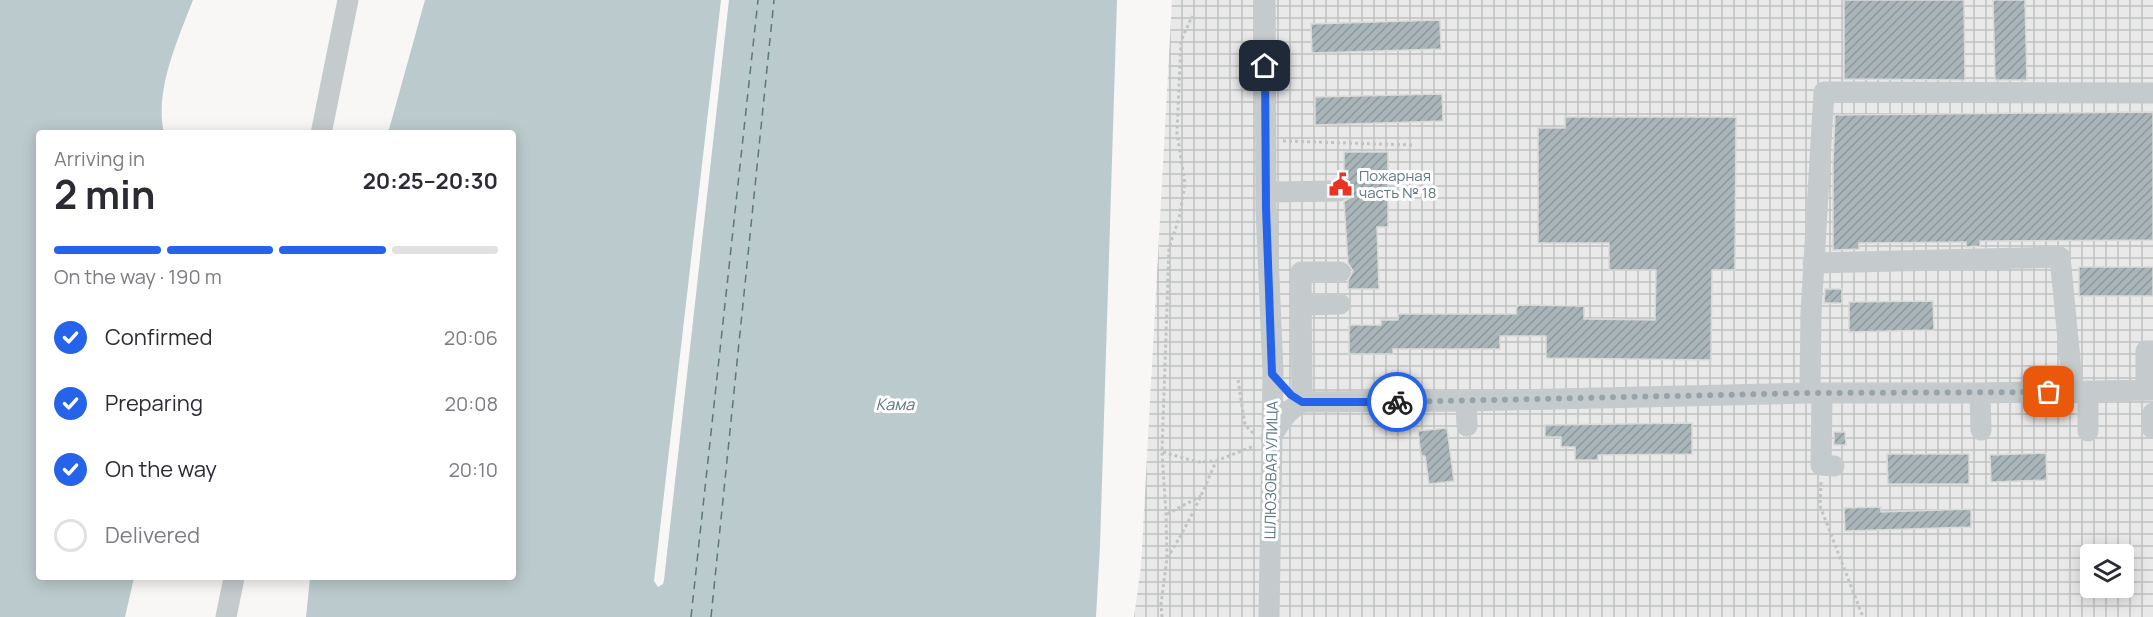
<!DOCTYPE html>
<meta charset="utf-8">
<style>
:root{--surface:#fff;--page:#f2f2f3;--text:#2b2b33;--muted:#7c7c81;--line:#e1e1e2;--accent:#2563eb}
body{margin:0;font-family:Manrope,sans-serif;background:var(--page);color:var(--text);height:100vh;display:flex;flex-direction:column;font-size:22px;white-space:nowrap}
*{box-sizing:border-box;margin:0}
p{font-size:20px;color:var(--muted)}
.icon{flex:none;width:33px;height:33px;fill:none;stroke:currentColor;stroke-width:2;stroke-linecap:round;stroke-linejoin:round}
.map{position:relative;flex:1;overflow:hidden}
.panel{position:absolute;left:36px;top:130px;width:480px;height:450px;display:flex;flex-direction:column;background:var(--surface);border-radius:6px;box-shadow:0 3px 15px #0003}
.panel>*{flex:none}
.fabs{position:absolute;left:2080px;top:544px;display:grid;gap:12px}
.fabs a{display:grid;place-items:center;width:54px;height:54px;border-radius:6px;background:var(--surface);box-shadow:0 3px 15px #0003;font-size:30px}
.pin{position:absolute;display:grid;place-items:center;width:51px;height:51px;color:#fff;margin:-26px;border-radius:12px;box-shadow:0 3px 9px #0006}
.courier{position:absolute;display:grid;place-items:center;width:60px;height:60px;margin:-30px;border:4px solid #2563eb;border-radius:50%;background:#fff;color:#222;box-shadow:0 2px 8px #0007}
.head em{font-style:normal;font-weight:700}
.head div{display:flex;flex-direction:column-reverse}
.head{display:flex;align-items:center;justify-content:space-between;height:102px;padding:0 18px}
h1{font-size:39px;font-weight:700;line-height:45px}
.bar{display:grid;grid-template-columns:repeat(4,1fr);gap:9px 6px;align-content:center;height:72px;padding:0 18px}
.bar i{height:8px;border-radius:4px;background:var(--line)}
.bar .active{background:var(--accent)}
.bar p{grid-column:span 4}
ol{padding:0 18px;list-style:none}
li{display:flex;align-items:center;gap:18px;height:66px}
li p{margin-inline-start:auto}
li .icon{padding:6px;border-radius:50%;background:var(--accent);color:#fff;stroke-width:4}
li:last-child{color:var(--muted)}
li i{width:33px;height:33px;border:3px solid var(--line);border-radius:50%}
.map>svg:first-child{display:block}
.industrial{fill:url(#industrial-grid);fill-rule:evenodd}
.water{fill:#bbcacc}
.lines{fill:none;stroke-linecap:round;stroke-linejoin:round}
.ferry{stroke:#5c787c;stroke-width:1.5;stroke-dasharray:8 6;stroke-linecap:butt}
.building{fill:url(#building-hatch);stroke:#d9d9d7;stroke-width:1.5}
.path{stroke:#c1c3c5;stroke-width:3;stroke-dasharray:3 3;stroke-linecap:butt}
.minor{stroke:#c5cacc;stroke-width:21}
.done{stroke:#96a4aa;stroke-width:6;stroke-dasharray:0 10.8}
.route{stroke:#2563eb;stroke-width:8}
.labels{text-anchor:middle;dominant-baseline:central;stroke-width:6;stroke-linejoin:round;paint-order:stroke}
.poi-label{font-size:15px;fill:#627881;stroke:#fff;text-anchor:start}
.street-label{font-size:15px;fill:#627881;stroke:#fff}
.water-label{font-size:16px;font-style:italic;fill:#5c787c;stroke:#fff}
</style>
<div class="map">
<svg width="2153" height="617" viewBox="0 0 2153 617">
<defs>
<pattern id="industrial-grid" width="8" height="8" patternUnits="userSpaceOnUse" patternTransform="scale(1.5)"><rect width="8" height="8" fill="#e8e9e8"/><path d="M0 4h8M4 0v8" fill="none" stroke="#bfc2c1"/></pattern>
<pattern id="building-hatch" width="6" height="6" patternUnits="userSpaceOnUse" patternTransform="scale(1.5)"><rect width="6" height="6" fill="#a9b5b8"/><path d="M-1 1l2-2M0 6l6-6M5 7l2-2" fill="none" stroke="#8d989b"/></pattern>
</defs>
<rect width="100%" height="100%" fill="#f8f7f5"/>
<!-- industrial -->
<path class="industrial" d="M1172 0H2153V617H1134L1141 566ZM2091 555H2124V588H2091Z"/>
<!-- water -->
<path class="water" d="M0 0H193C178 39 154 91 164 133L39 134V578H134L125 617H0Z
M425 0H721L654 581 658 587 663 584 664 580 729 0H1117L1100 546 1096 617H306L310 578H513V134L388 133Z"/>
<g class="lines">
<!-- ferry -->
<path class="ferry" d="M691 617 758 0
M711 617 774 0"/>
</g>
<!-- building -->
<path class="building" d="M1844 0H1964L1965 80 1844 79Z
M1993 0H2025L2027 80H1995Z
M1440 20 1441 49 1312 53 1311 24Z
M1442 94 1443 121 1315 125V97Z
M2153 112V240L1980 241V246L1966 247V242L1859 243V249L1833 250V163L1835 115Z
M1565 117H1736L1735 270H1712L1711 360 1546 358V336H1500V349H1393V354H1349V325H1381V320H1398V314H1516L1517 305 1584 306V319L1655 320 1656 270H1609V243H1538V128H1565Z
M1344 152H1388V227H1377L1379 289H1348V281L1353 271 1348 263 1344 202 1350 198 1352 190 1350 184 1344 180Z
M2079 267H2153V296H2079Z
M1825 289H1842V303H1824Z
M1933 301 1934 330 1849 332V302Z
M1692 423V454L1598 455V460H1575V447H1561V437H1545V425Z
M1447 428 1454 481 1429 484 1425 456H1421L1418 431Z
M1834 432H1845L1846 445H1834Z
M2046 453 2047 480 1991 482 1990 455Z
M1887 454H1969V484H1888Z
M1881 507V512L1971 509V527L1845 531 1844 508Z"/>
<g class="lines">
<!-- path -->
<path class="path" d="M1283 141 1412 145
M1238 380 1245 425 1255 435
M1163 452 1197 462 1216 461 1254 446
M1821 482 1820 506 1863 617
M1167 514 1201 496
M1167 558C1187 527 1202 495 1216 461
M1162 617 1161 604 1167 558 1166 514 1162 452 1169 248 1179 218 1185 184 1177 133 1181 41 1192 16"/>
<!-- minor -->
<path class="minor" d="M1265 0 1266 207 1273 373 1269 617
M321 134 348 0
M1266 192 1339 191
M1813 263 2060 257 2073 391
M1301 305 1340 304
M2146 390V351H2153
M2088 391V431
M1810 393 1811 313 1824 92 2153 93
M1822 393 1821 465 1834 466
M1980 393 1981 430
M1466 401 1467 426
M1302 402 1301 272H1340
M2152 428 2153 413
M1271 438C1280 422 1286 411 1302 402L1466 401 1810 393H1980L2153 390
M226 617 234 578"/>
</g>
<g class="lines">
<!-- done -->
<path class="done" d="M1397 402 1810 393 2049 392"/>
<!-- route -->
<path class="route" d="M1265 66 1266 207 1272 374 1291 395 1302 402H1397"/>
</g>
<!-- icons -->
<defs>
<symbol id="civic-bare" viewBox="-9 -9 18 18"><path d="M-.6-6.5H3V-4.5H.6V-3L4-1V1h2V6H-6V1h2V-1L-.6-3ZM-1.2 2.5V6h2.4V2.5Z" fill="#e93323" stroke="#fff" stroke-width="2.5" paint-order="stroke"/></symbol>
</defs>
<g fill-rule="evenodd">
<use href="#civic-bare" x="1324" y="168" width="33" height="33"/>
</g>
<g class="labels">
<!-- poi labels -->
<g class="poi-label">
<text x="1359" y="175">Пожарная<tspan x="1359" dy="17">часть № 18</tspan></text>
</g>
<!-- street labels -->
<g class="street-label">
<text transform="translate(1271 470) rotate(-89)">ШЛЮЗОВАЯ УЛИЦА</text>
</g>
<!-- water labels -->
<g class="water-label">
<text x="895" y="404">Кама</text>
</g>
</g>
</svg>
<div class="fabs">
<a><svg class="icon" aria-label="layers" viewBox="0 0 24 24"><path d="M12 4l9 5-9 5-9-5zM3 14l9 5 9-5"/></svg></a>
</div>
<div class="pin" style="left:2049px;top:392px;background:#ea580c"><svg class="icon" aria-label="bag" viewBox="0 0 24 24"><path d="M5 8h14l-1 12H6zM9 8a3 3 0 0 1 6 0"/></svg></div>
<div class="pin" style="left:1265px;top:66px;background:#1f2937"><svg class="icon" aria-label="home" viewBox="0 0 24 24"><path d="M3 11l9-7 9 7M6 9v11h12V9"/></svg></div>
<div class="courier" style="left:1397px;top:402px"><svg class="icon" aria-label="bike" viewBox="0 0 24 24"><circle cx="6" cy="16" r="4"/><circle cx="18" cy="16" r="4"/><path d="M6 16l4-8h5l3 8M10 8l3 8H6M13 5h3"/></svg></div>
<section class="panel">
<div class="head"><div><h1>2 min</h1><p>Arriving in</p></div><em>20:25–20:30</em></div>
<div class="bar"><i class="active"></i><i class="active"></i><i class="active"></i><i></i><p>On the way · 190 m</p></div>
<ol>
<li><svg class="icon" aria-label="check" viewBox="0 0 24 24"><path d="M5 12l5 5 9-10"/></svg>Confirmed<p>20:06</p></li>
<li><svg class="icon" aria-label="check" viewBox="0 0 24 24"><path d="M5 12l5 5 9-10"/></svg>Preparing<p>20:08</p></li>
<li><svg class="icon" aria-label="check" viewBox="0 0 24 24"><path d="M5 12l5 5 9-10"/></svg>On the way<p>20:10</p></li>
<li><i></i>Delivered</li>
</ol>
</section>
</div>
